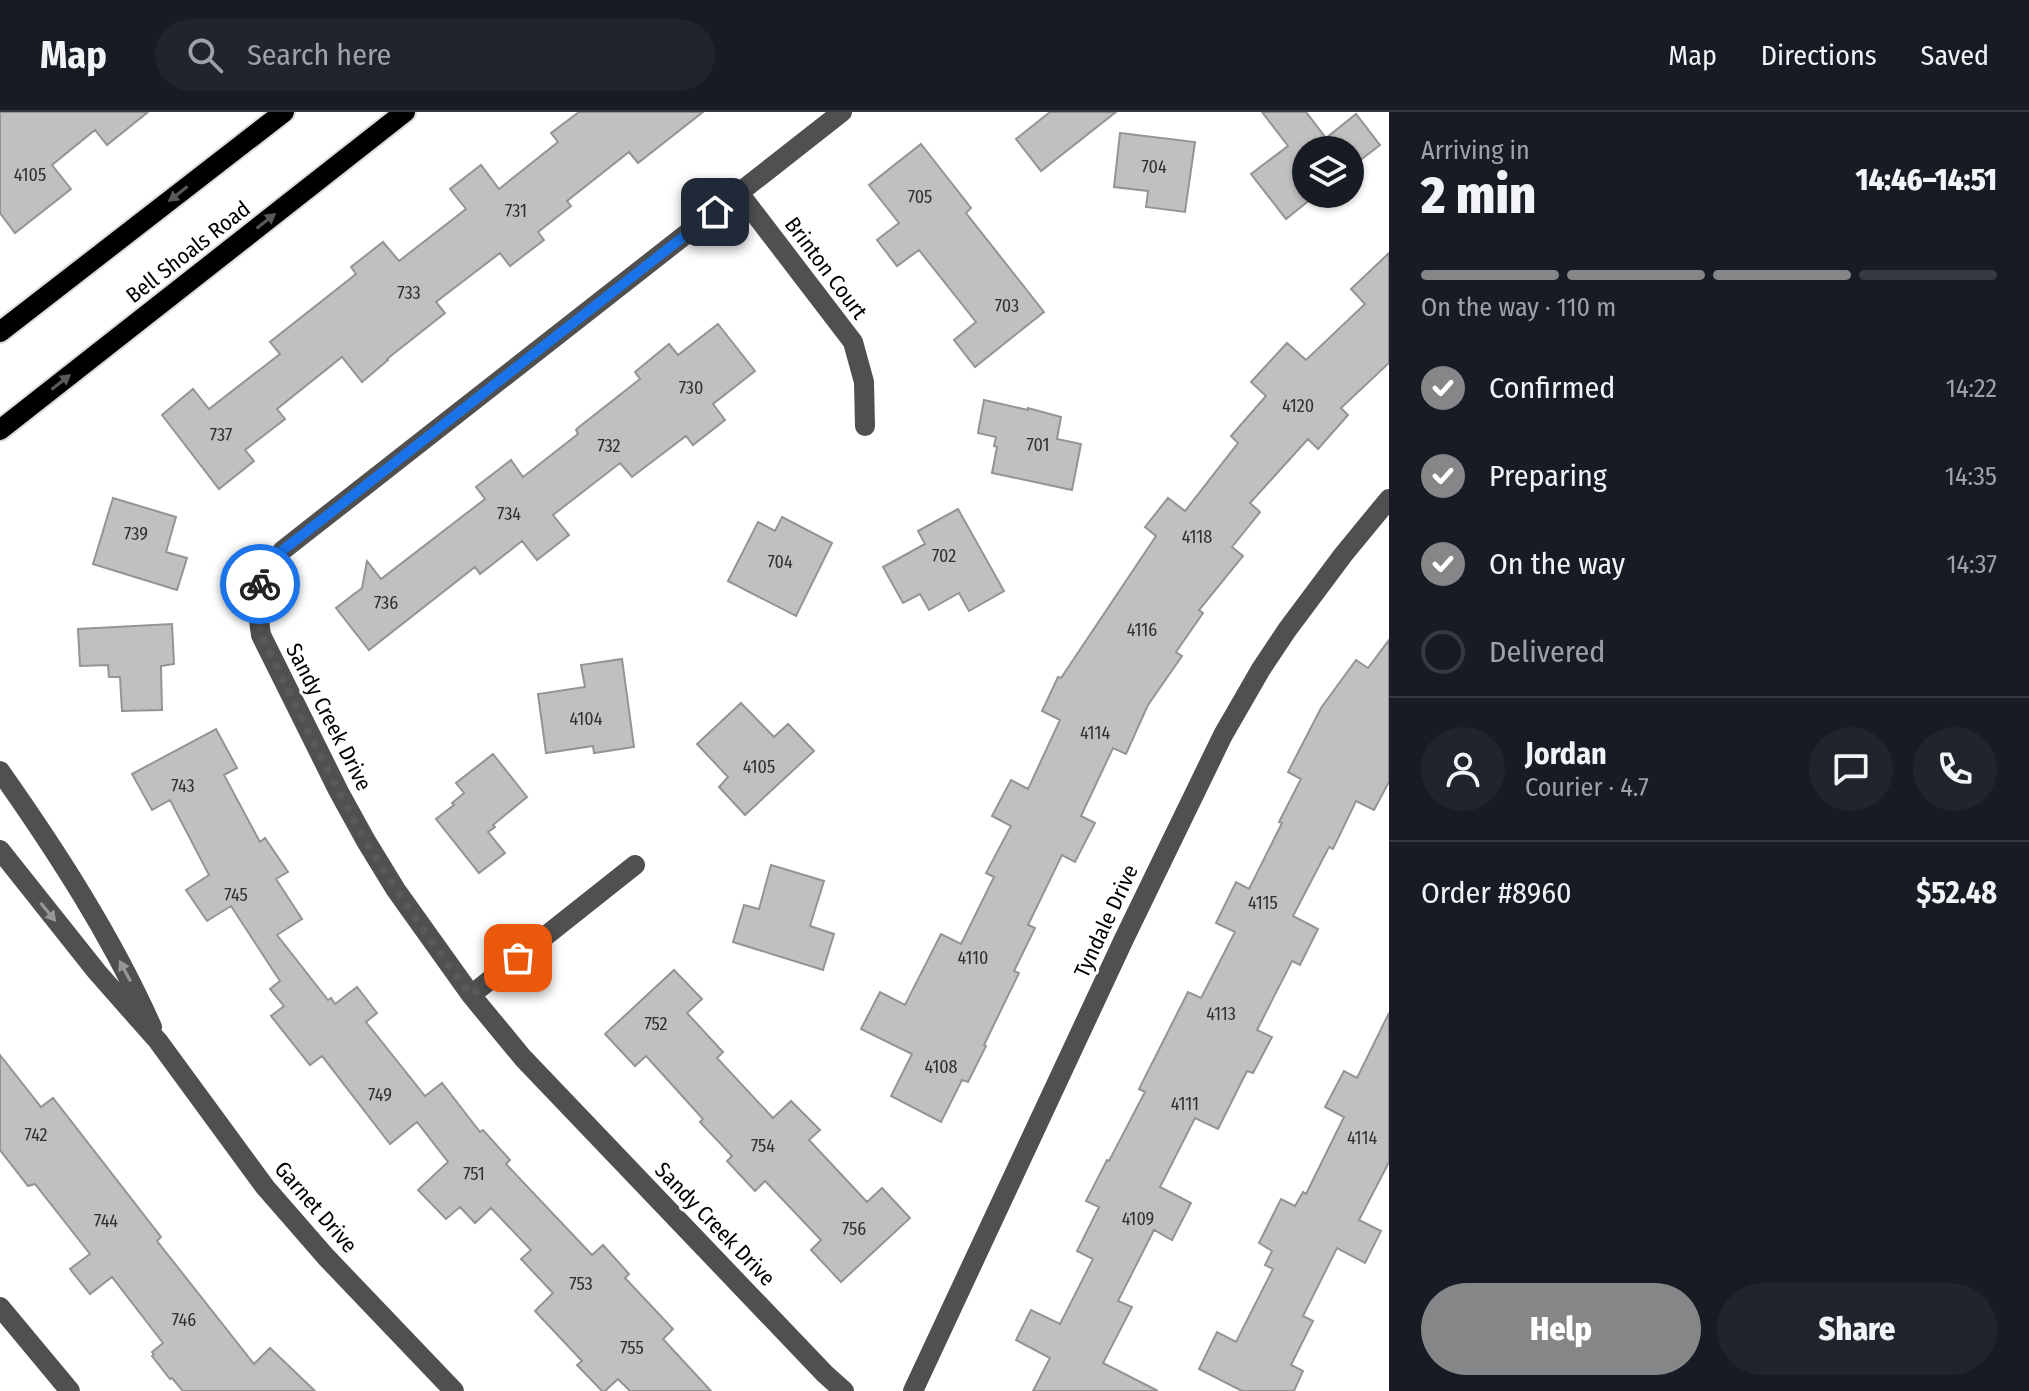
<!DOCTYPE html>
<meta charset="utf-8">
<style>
:root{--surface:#171b24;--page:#20242c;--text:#f1f3f6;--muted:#9ea1a6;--line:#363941;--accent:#858687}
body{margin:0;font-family:"Fira Sans Condensed",sans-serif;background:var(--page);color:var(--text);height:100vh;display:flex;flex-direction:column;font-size:30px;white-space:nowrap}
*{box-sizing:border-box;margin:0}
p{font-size:26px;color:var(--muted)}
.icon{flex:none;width:44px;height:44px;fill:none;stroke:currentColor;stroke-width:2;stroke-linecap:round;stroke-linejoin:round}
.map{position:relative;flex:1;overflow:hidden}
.panel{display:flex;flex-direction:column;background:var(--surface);width:640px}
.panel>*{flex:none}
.controls{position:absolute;left:1292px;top:24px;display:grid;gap:16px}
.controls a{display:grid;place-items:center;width:72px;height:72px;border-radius:50%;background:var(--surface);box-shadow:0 2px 6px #0004;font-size:40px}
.pin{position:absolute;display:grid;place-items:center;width:68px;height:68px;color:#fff;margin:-34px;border-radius:16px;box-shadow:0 4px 12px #0006}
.courier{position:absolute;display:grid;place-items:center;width:80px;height:80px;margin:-40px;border:6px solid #1a73e8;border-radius:50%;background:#fff;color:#222;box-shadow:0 2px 10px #0007}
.headline em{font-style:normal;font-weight:800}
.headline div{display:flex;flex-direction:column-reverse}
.headline{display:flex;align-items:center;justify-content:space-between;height:136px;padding:0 32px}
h1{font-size:52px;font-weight:800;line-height:60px}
.bar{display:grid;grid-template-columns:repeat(4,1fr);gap:12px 8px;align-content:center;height:96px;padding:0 32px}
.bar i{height:10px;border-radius:6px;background:var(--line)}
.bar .selected{background:var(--accent)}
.bar p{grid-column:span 4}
.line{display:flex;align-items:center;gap:20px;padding:0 32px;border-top:2px solid var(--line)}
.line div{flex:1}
.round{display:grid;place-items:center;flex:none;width:84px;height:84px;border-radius:42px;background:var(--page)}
ol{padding:0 32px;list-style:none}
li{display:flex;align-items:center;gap:24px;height:88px}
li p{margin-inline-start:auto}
li .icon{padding:8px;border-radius:50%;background:var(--accent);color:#fff;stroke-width:4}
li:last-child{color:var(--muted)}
li i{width:44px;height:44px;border:4px solid var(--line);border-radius:50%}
.action{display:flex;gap:16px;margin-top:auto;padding:16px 32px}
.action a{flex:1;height:92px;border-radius:48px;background:var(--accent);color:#fff;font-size:32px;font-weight:800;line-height:92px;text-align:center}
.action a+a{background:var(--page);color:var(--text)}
header{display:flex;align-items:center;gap:48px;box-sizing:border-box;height:112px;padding:0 40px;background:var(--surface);border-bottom:2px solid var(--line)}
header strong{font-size:38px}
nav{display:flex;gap:44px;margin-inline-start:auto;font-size:28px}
.search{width:560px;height:72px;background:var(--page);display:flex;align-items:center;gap:20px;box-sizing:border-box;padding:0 28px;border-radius:44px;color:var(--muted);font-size:30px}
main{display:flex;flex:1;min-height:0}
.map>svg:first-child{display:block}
.building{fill:#c0c0c0;stroke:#949494;stroke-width:2}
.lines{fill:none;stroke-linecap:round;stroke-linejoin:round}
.major-casing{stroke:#dbdbdb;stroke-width:24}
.minor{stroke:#505050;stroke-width:20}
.major{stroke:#000;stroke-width:20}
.oneway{fill:#595959}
.oneway2{fill:#969696}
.done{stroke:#595959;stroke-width:8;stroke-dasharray:0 14.4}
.route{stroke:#1a73e8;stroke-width:10}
.labels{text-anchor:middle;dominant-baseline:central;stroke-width:6;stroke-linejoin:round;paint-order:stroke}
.number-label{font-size:18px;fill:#303030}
.street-label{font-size:22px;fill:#000;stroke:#fff}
</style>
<header>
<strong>Map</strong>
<div class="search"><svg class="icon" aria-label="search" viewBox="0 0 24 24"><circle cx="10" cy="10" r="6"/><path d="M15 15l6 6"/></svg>Search here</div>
<nav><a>Map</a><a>Directions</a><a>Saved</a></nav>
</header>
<main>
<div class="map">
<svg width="1389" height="1279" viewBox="0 0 1389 1279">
<rect width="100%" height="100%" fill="#fff"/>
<!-- building -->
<path class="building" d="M0 0H148L107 33 95 18 52 53 71 77 15 121 0 101Z
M579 0H703L638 51 629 40 567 89 571 94 538 120 544 128 510 154 500 141 436 190 445 201 387 247 388 248 362 270 342 245 277 297 285 307 245 338 254 349 219 377 162 303 193 277 209 297 280 242 270 230 356 162 351 155 383 130 399 149 466 97 450 77 481 53 499 77 558 30 551 21Z
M1050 0H1116L1041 59 1016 27Z
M1262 0H1306L1326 26 1356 2 1380 33 1350 56V38H1306V82H1317L1286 107 1251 62 1288 34Z
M1120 21 1195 30 1185 100 1146 95 1148 79 1114 75Z
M921 32 971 96 966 101 1044 200 975 255 954 228 976 210 919 138 897 154 877 128 899 111 869 73Z
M1389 141V251L1341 296 1348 303 1318 337 1308 327 1250 391 1260 400 1232 435 1243 444 1199 498 1203 501 1176 540 1182 544 1148 593 1126 642 1113 636 1081 704 1095 711 1075 750 1062 743 1028 813 1035 816 1014 859 1019 861 984 933 986 934 968 970 962 968 941 1010 891 984 912 942 861 917 880 880 905 893 941 822 961 832 994 765 986 761 1011 714 992 704 1011 668 1028 677 1060 608 1042 599 1058 565 1061 566 1156 424 1145 415 1168 386 1185 399 1238 331 1231 324 1266 284 1251 270 1287 231 1306 248 1365 192 1351 177Z
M718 212 755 259 713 292 725 308 693 333 686 324 632 365 620 351 553 403 569 423 537 448 522 429 480 462 475 455 369 538 336 496 362 476 367 449 381 467 485 387 476 375 511 348 523 365 578 322 576 318 579 315 640 267 635 260 669 232 678 243Z
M984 288 1028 298V296L1061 305 1057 327 1081 332 1072 378 992 361 997 335 994 334 996 325 978 321Z
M113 386 176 405 166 440 187 446 177 478 93 452Z
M958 397 1004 479 969 499 959 481 929 498 920 482 903 491 883 455 925 432 918 419Z
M782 405 832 431 796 504 728 469 758 410 775 419Z
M172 512 174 552 161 554 162 598 122 599 120 565H109L108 553 80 554 78 517Z
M1389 528V670L1374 698 1356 689 1333 737 1329 735 1293 804 1318 817 1300 853 1292 849 1257 918 1272 925 1253 961 1247 959 1218 1017 1195 1006 1160 1075 1191 1091 1172 1128 1154 1118 1118 1189 1132 1195 1103 1251 1158 1279H1033L1050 1246 1016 1228 1031 1198 1060 1212 1093 1147 1077 1139 1099 1095 1086 1089 1107 1048 1109 1049 1145 980 1139 977 1188 880 1201 886 1235 820 1216 811 1236 770 1249 777 1282 711 1279 710 1301 667 1288 660 1321 596 1356 548 1368 556Z
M622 547 634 635 594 641 593 634 546 641 538 582 585 575 581 553Z
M741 591 774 625 788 612 814 639 745 703 719 675 728 665 697 632Z
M216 617 237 656 224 663 260 730 265 726 288 760 276 767 302 807 277 823 328 888 331 886 335 892 357 875 377 901 366 910 425 984 442 971 480 1020 483 1018 510 1048 506 1052 592 1143 603 1133 629 1162 625 1166 673 1217 663 1227 711 1279H630L618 1267 605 1279H602L577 1253 582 1249 535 1199 553 1181 521 1147 531 1138 491 1096 475 1111 460 1095 446 1107 418 1078 448 1050 417 1010 390 1032 322 944 310 953 271 904 284 894 270 877 280 869 231 794 207 809 186 778 209 763 170 688 152 698 132 662Z
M493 642 527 685 493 713 495 715 488 720 505 741 479 761 436 707 454 693 452 691 464 681 456 671Z
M771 753 824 769 810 814 834 822 823 858 733 830 744 793 759 797Z
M674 858 702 887 687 901 723 940 717 946 773 1006 791 989 820 1018 809 1028 867 1090 882 1076 910 1106 841 1170 811 1138 821 1128 765 1069 755 1079 727 1049 732 1044 700 1010 703 1007 646 944 635 954 605 922Z
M1389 901V1050L1359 1108 1381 1119 1365 1151 1337 1136 1303 1204 1313 1209 1291 1253 1303 1259 1294 1279H1242L1199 1257 1217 1220 1236 1230 1273 1157 1265 1153 1272 1139 1259 1131 1281 1087 1295 1094 1303 1080 1306 1082 1344 1005 1325 995 1344 959 1357 966Z
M0 943 41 995 53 986 161 1125 157 1129 254 1252 270 1236 315 1279H183L172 1266 170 1267 152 1244 154 1242 152 1240 163 1231 112 1165 90 1182 70 1157 90 1142 35 1072 28 1074 0 1038Z"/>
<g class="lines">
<defs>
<path id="major" d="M0 220 284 0
M0 318 405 0"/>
</defs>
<!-- major casing -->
<use href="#major" class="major-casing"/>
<!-- minor -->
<path class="minor" d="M842 0 283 438C257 470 255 483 261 523L339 680 366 729 396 778 471 883 523 946 825 1262 844 1279
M739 81 853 230 864 270 865 314
M0 659C57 740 112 825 152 915
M0 738 97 860 158 929 265 1075 326 1145 454 1279
M471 883 635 753
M0 1195 70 1279
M913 1279 1124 827 1223 623 1261 557 1287 518 1343 443 1389 387"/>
<!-- major -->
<use href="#major" class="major"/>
</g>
<!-- one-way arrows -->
<defs><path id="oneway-solid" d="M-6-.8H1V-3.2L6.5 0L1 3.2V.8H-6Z" transform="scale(2)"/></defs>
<g class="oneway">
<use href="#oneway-solid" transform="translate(178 82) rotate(142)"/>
<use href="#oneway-solid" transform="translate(266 109) rotate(-38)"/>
<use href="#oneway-solid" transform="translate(61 270) rotate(-38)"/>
</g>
<g class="oneway2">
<use href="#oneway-solid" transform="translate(48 800) rotate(51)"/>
<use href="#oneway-solid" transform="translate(125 859) rotate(-118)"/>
</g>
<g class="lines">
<!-- done -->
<path class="done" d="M260 472 258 500 261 523C296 592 328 664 367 731 398 784 434 833 471 883L518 846"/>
<!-- route -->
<path class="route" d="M260 472 269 455 283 438 715 100"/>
</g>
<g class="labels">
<!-- number labels -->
<g class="number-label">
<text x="1154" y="55">704</text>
<text x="30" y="63">4105</text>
<text x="920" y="85">705</text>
<text x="516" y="99">731</text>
<text x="409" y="181">733</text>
<text x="1007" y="194">703</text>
<text x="691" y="276">730</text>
<text x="1298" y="294">4120</text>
<text x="221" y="323">737</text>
<text x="1038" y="333">701</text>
<text x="609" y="334">732</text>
<text x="509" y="402">734</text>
<text x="136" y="422">739</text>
<text x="1197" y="425">4118</text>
<text x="944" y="444">702</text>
<text x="780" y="450">704</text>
<text x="386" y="491">736</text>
<text x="1142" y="518">4116</text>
<text x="586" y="607">4104</text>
<text x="1095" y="621">4114</text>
<text x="759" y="655">4105</text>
<text x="183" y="674">743</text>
<text x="236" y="783">745</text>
<text x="1263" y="791">4115</text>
<text x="973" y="846">4110</text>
<text x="1221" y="902">4113</text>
<text x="656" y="912">752</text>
<text x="941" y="955">4108</text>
<text x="380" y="983">749</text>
<text x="1185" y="992">4111</text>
<text x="36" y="1023">742</text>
<text x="1362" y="1026">4114</text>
<text x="763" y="1034">754</text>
<text x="474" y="1062">751</text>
<text x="1138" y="1107">4109</text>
<text x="106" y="1109">744</text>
<text x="854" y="1117">756</text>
<text x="581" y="1172">753</text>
<text x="184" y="1208">746</text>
<text x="632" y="1236">755</text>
</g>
<!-- street labels -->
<g class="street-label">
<text transform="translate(188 140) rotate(-38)">Bell Shoals Road</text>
<text transform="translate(826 156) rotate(53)">Brinton Court</text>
<text transform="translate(329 605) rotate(63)">Sandy Creek Drive</text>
<text transform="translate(1106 809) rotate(-65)">Tyndale Drive</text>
<text transform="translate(316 1095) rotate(49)">Garnet Drive</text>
<text transform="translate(715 1112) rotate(46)">Sandy Creek Drive</text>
</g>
</g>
</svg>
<div class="controls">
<a><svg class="icon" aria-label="layers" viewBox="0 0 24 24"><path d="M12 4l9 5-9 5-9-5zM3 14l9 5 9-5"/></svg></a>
</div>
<div class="pin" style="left:518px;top:846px;background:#ea580c"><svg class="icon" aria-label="bag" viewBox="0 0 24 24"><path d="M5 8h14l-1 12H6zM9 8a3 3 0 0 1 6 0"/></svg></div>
<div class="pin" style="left:715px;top:100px;background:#1f2937"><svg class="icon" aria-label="home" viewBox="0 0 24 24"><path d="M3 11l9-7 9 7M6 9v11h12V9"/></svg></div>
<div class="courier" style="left:260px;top:472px"><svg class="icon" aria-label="bike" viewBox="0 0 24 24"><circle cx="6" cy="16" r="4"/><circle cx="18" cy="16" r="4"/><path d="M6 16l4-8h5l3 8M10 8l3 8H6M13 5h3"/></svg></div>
</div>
<section class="panel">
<div class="headline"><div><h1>2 min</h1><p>Arriving in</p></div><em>14:46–14:51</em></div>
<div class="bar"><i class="selected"></i><i class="selected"></i><i class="selected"></i><i></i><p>On the way · 110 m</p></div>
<ol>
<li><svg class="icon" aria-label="check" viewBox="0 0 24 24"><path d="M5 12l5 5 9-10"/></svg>Confirmed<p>14:22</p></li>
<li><svg class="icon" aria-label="check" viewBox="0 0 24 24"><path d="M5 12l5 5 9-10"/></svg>Preparing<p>14:35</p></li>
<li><svg class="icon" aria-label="check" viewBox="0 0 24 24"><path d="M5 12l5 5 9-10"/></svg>On the way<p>14:37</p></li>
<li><i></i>Delivered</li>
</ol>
<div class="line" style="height:144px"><a class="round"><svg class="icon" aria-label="person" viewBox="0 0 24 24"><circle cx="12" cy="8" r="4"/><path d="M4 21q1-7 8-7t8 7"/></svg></a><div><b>Jordan</b><p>Courier · 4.7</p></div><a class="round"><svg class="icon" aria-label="chat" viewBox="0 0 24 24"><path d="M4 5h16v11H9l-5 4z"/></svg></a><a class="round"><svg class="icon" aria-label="phone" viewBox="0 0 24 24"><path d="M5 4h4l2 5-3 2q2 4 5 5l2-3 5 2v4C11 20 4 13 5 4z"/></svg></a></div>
<div class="line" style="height:104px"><div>Order #8960</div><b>$52.48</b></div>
<div class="action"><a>Help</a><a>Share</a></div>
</section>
</main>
